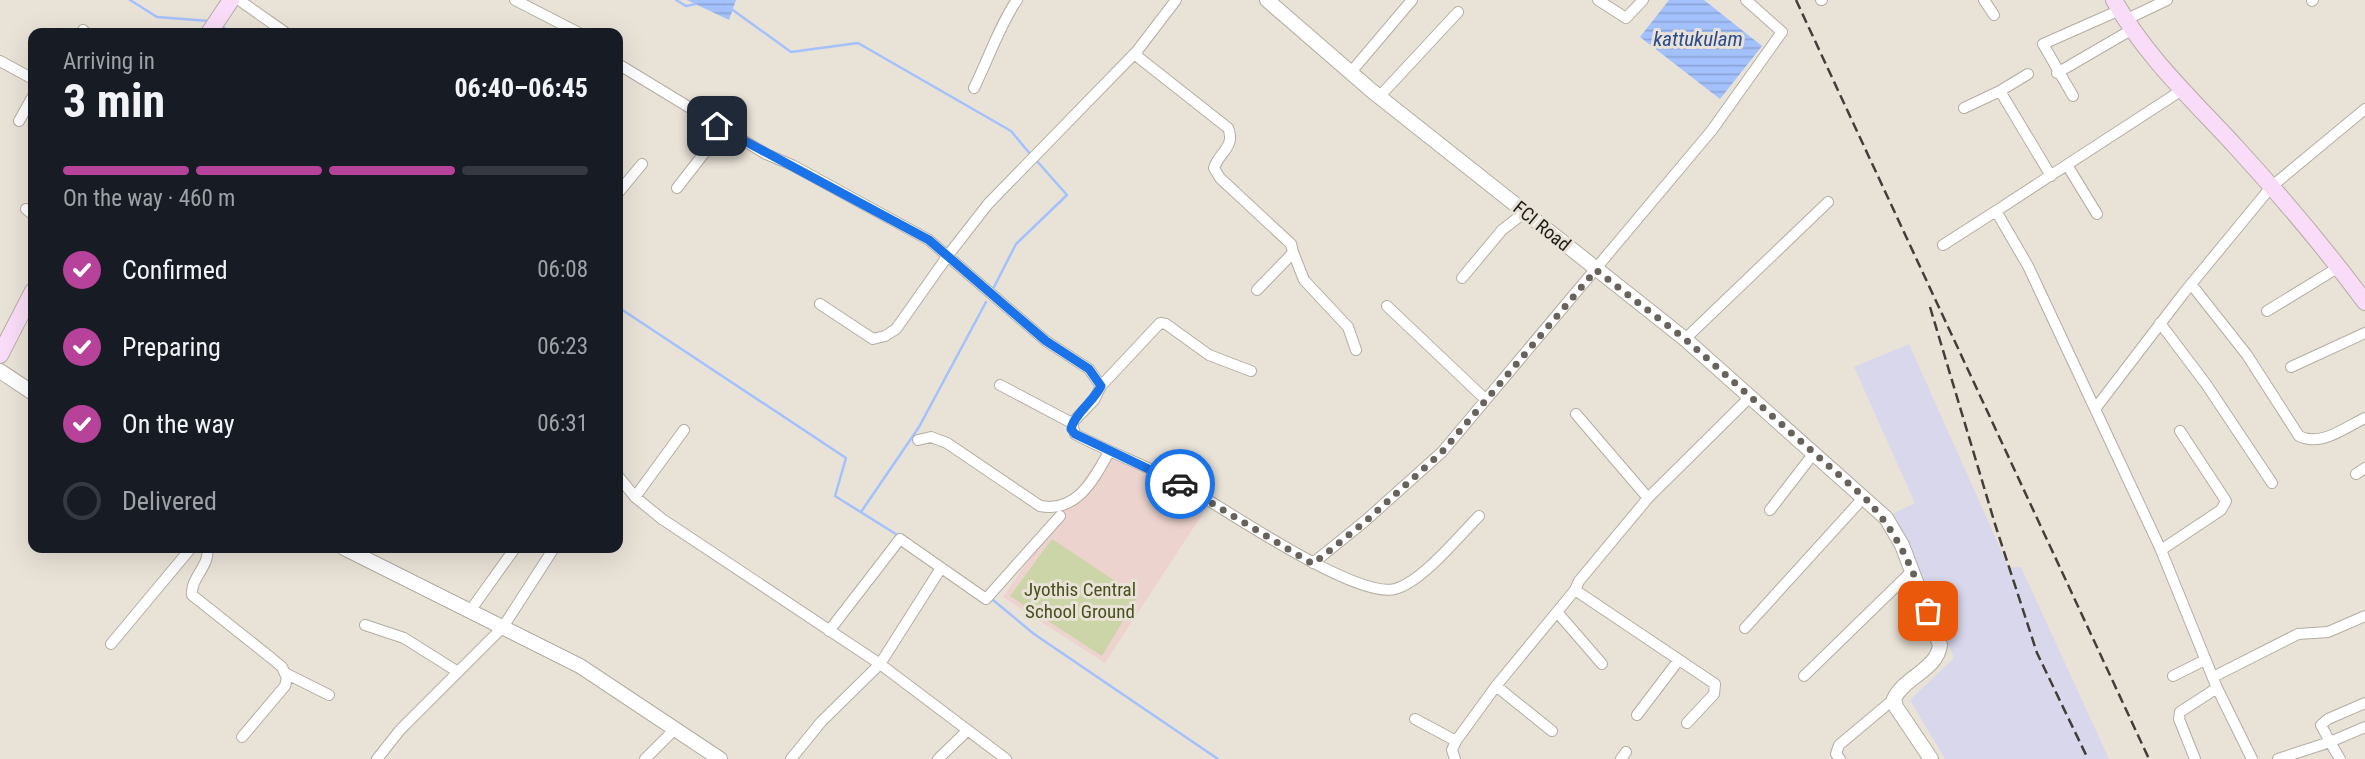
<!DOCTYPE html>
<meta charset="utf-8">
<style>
:root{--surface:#171b24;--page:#242831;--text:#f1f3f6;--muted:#9ea1a6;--line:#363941;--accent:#b7429a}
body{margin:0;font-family:"Roboto Condensed",sans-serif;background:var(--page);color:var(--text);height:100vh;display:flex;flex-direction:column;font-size:26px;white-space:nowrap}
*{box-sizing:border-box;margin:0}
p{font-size:23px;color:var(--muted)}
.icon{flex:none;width:38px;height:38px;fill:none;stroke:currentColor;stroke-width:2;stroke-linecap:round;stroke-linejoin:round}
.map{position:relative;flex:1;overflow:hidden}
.panel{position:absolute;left:28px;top:28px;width:595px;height:525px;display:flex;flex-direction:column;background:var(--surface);border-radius:14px;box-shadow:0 7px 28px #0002}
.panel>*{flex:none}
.pin{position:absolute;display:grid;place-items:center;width:60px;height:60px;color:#fff;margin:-30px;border-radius:14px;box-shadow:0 4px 10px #0006}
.courier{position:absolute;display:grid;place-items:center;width:70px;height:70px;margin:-35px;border:5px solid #1a73e8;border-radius:50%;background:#fff;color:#222;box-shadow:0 2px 9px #0007}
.headline em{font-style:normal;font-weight:700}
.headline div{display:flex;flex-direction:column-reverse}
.headline{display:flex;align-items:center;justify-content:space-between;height:119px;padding:0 35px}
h1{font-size:46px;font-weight:700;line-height:52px}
.bar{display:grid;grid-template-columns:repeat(4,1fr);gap:10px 7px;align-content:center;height:84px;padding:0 35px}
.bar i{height:9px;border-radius:5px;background:var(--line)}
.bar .on{background:var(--accent)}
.bar p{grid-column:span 4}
ol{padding:0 35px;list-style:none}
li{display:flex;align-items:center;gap:21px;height:77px}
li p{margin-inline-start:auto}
li .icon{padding:7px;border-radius:50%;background:var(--accent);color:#fff;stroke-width:4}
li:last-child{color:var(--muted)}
li i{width:38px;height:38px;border:4px solid var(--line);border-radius:50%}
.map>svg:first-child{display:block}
.industrial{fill:#d9d7ec}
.education{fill:#edd3cd}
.park{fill:#ccd5a7}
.water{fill:url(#water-rules)}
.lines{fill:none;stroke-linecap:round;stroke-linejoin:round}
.stream{stroke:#a3c1fd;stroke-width:2.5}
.minor-casing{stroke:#b3ada2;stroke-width:12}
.tertiary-casing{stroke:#b3ada2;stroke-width:16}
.secondary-casing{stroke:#b3ada2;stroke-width:18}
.minor{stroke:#fff;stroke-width:10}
.tertiary{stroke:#fff;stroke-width:14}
.secondary{stroke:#f9ddf8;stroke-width:16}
.rail{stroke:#423e39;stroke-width:2.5;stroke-dasharray:10 5;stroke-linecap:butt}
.done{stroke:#67635c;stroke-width:7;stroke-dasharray:0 12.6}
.route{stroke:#1a73e8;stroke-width:9}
.labels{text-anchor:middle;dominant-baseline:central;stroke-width:6;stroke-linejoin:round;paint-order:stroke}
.street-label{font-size:19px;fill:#211e1a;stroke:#e9e2d7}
.park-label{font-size:19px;fill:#48501d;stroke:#e9e2d7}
.water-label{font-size:21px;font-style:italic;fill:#2b4a90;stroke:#e9e2d7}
</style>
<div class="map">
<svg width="2365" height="759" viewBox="0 0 2365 759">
<defs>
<pattern id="water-rules" width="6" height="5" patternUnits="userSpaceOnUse" patternTransform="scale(1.75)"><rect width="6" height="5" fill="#a3c1fd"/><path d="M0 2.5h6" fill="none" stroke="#8ca5d8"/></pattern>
</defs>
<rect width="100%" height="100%" fill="#e9e2d7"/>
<!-- industrial -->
<path class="industrial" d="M1909 344 2009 568 2021 567 2109 759H1945L1910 700 1954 658 1892 514 1915 503 1854 367Z"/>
<!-- education -->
<path class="education" d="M1107 446 1209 504 1105 663 1003 597Z"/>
<!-- park -->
<path class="park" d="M1052 539 1138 596 1102 656 1010 596Z"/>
<!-- water -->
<path class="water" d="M687 0H736L729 20Z
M1669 0H1704L1762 46 1720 99 1640 37Z"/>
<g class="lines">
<!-- stream -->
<path class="stream" d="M130 0 157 17 209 21
M676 0 686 6 696 4
M730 8 791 52 858 43 1011 131 1031 155
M223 27 231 33
M994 287 1016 244 1067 195 1036 160
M618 307 846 458 835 496 899 536
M861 512 919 427 986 302
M993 600 1034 634 1218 759"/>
<defs>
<path id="minor" d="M239 0 286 33
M515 0 579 33
M1176 0 1137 51 1138 57 1228 128C1236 147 1219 152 1214 168L1220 178 1291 244 1293 252 1289 257 1257 290
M1598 0 1626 18 1643 0
M1821 0H1822
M1984 0 1994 15
M2312 1 2313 0
M2125 20 2167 0
M83 30 86 33
M0 61 33 79
M618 64 766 154 792 165 929 240 1046 341 1089 369 1101 386 1094 400 1072 423 1075 434C1112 454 1153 468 1190 489 1228 511 1356 599 1395 589 1422 582 1459 536 1479 516
M1351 72 1412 0
M2057 73 2131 30
M974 88C988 60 1000 24 1017 0
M2000 91 2028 74
M2073 96 2043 44 2120 10
M1379 97 1458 12
M1964 108 2000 91 2051 176
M19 121 33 96
M2067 165 2097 214
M677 188 723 129
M618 193 642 164
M26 209 33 215
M1943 245 1996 211
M1293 252 1304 280 1348 327 1356 350
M1462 278 1502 230 1524 213
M2191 284 2247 355 2299 436C2321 447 2344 428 2365 418
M820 304 873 339 885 336 896 329 949 254 988 204 1137 51
M1387 306 1484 398
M2267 311 2339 267
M2160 323 2206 384 2272 483
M1685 339 1828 202
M2291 367 2365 333
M1000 385 1072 423
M1101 386 1160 323 1166 324 1209 355 1251 371
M2095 409 2028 266 1996 211 2182 90
M1576 414 1648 498
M918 440 931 437 947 443 1040 506C1077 513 1094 479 1109 452
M2356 474 2365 468
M618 476 635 497 662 519 880 664 1006 759
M635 497 684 430
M1770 510 1814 453
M207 548C211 565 190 578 192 595L270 657 282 667 287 678 285 686 242 737
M2161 550 2221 510 2226 501 2180 431
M1313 563 1365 521 1442 452 1712 130 1782 32 1746 0
M1575 590 1715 684 1714 694 1687 723
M470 611 515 548
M1557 612 1602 664
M365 625 404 638 458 672
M1745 628 1864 497
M829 631 900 539 986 599 1060 516
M111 644 191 548
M285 673 329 695
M1804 676 1913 570
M2173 676 2205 660
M2213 677 2298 634 2328 632 2365 616
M1496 686 1552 731
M2365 703 2328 719 2321 725 2330 742 2365 727
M1637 715 1678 661
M1415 719 1456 741
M377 759 400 730 503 627 554 548
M645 759 675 729
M791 759 821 722 880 664 941 568
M938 759 967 731
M1455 759 1452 750 1456 741 1496 686 1575 590 1579 581 1648 498 1750 397
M1621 759 1626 752
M1840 759 1836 754 1839 745 1894 699
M2195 759 2179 719 2180 712 2217 688
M2252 759 2217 688 2161 550 2095 409 2183 294 2271 187 2365 109
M2278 759 2330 742 2340 759"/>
<path id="tertiary" d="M1267 0 1372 91 1685 339 1886 518 1902 545 1940 645C1937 670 1904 677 1894 699L1896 707 1931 759
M0 371 33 393
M344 548 580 666 720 759"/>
<path id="secondary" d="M2114 0C2146 57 2192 99 2236 147 2281 196 2325 248 2365 302
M209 33 231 0
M0 355 33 291"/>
</defs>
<!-- minor casing -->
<use href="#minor" class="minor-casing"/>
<!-- tertiary casing -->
<use href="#tertiary" class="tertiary-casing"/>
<!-- secondary casing -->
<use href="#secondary" class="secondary-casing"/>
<!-- minor -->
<use href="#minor" class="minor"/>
<!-- tertiary -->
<use href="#tertiary" class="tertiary"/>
<!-- secondary -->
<use href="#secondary" class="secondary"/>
<!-- rail -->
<path class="rail" d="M1796 0 2149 759
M1930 307 1995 524 2037 653 2088 759"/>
</g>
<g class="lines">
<!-- done -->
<path class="done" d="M1180 484 1313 564 1366 521 1442 452 1596 270 1685 339 1864 497C1897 531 1912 567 1928 611"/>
<!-- route -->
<path class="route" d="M717 126 929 240 1046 341 1089 369 1101 386C1094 401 1074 414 1071 429L1075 434 1180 484"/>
</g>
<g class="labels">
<!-- street labels -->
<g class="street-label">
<text transform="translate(1542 226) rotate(39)">FCI Road</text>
</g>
<!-- park labels -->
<g class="park-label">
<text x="1080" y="589">Jyothis Central<tspan x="1080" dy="22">School Ground</tspan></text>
</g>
<!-- water labels -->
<g class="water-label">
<text x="1698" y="39">kattukulam</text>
</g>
</g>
</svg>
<div class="pin" style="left:1928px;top:611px;background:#ea580c"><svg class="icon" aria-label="bag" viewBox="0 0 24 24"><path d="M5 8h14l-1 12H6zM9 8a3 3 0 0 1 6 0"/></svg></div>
<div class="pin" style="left:717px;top:126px;background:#1f2937"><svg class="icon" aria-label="home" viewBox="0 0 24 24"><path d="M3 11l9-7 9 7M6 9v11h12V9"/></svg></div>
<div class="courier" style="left:1180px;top:484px"><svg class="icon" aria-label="car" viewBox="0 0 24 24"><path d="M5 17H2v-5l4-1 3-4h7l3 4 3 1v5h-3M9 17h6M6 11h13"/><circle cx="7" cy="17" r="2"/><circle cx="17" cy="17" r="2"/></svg></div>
<section class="panel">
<div class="headline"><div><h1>3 min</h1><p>Arriving in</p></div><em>06:40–06:45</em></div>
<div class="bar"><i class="on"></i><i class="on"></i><i class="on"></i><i></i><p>On the way · 460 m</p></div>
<ol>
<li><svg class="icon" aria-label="check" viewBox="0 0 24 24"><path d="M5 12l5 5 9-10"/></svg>Confirmed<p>06:08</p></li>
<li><svg class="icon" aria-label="check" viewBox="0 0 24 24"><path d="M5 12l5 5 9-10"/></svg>Preparing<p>06:23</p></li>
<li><svg class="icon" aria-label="check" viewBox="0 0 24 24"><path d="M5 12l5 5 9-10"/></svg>On the way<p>06:31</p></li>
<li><i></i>Delivered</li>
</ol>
</section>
</div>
